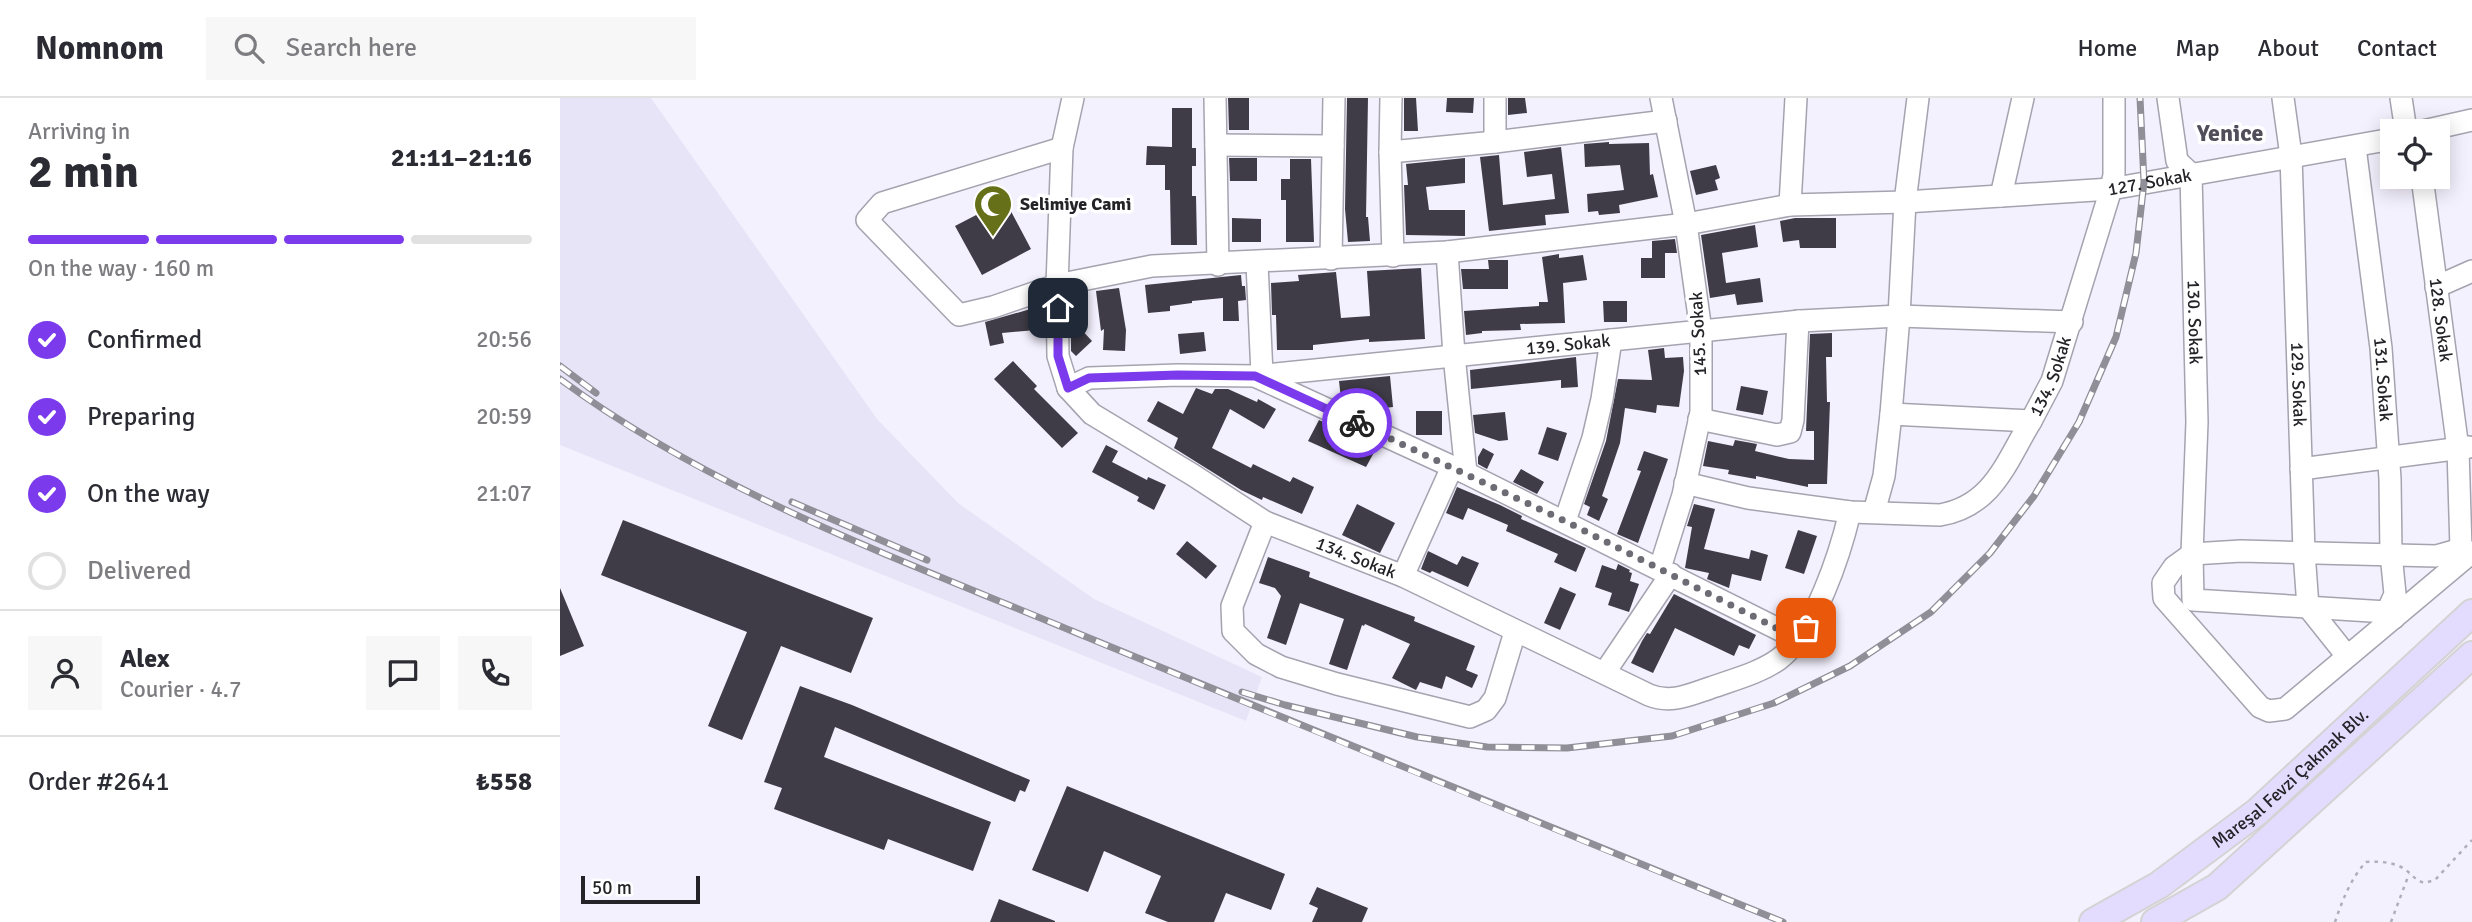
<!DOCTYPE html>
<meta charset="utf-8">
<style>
:root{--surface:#fff;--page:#f7f7f7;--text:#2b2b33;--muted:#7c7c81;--line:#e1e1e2;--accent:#7c3aed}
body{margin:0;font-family:Signika,sans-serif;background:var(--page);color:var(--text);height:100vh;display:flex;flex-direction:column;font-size:26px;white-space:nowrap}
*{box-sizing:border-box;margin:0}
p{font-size:23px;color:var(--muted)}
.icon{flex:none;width:38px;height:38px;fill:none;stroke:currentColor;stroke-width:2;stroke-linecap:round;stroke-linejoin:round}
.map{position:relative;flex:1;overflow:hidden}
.panel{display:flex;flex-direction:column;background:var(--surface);width:560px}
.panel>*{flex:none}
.controls{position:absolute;left:1820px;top:21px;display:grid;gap:14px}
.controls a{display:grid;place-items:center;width:70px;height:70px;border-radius:0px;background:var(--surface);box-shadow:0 4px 18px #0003;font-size:35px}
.scale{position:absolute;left:21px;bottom:18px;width:119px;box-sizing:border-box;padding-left:7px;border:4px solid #242328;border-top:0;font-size:19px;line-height:24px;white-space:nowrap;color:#242328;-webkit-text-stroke:5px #fff;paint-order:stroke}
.pin{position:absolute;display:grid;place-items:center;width:60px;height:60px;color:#fff;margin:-30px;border-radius:14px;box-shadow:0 4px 10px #0006}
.courier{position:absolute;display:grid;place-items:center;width:70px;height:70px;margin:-35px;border:5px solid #7c3aed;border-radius:50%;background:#fff;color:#222;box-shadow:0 2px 9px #0007}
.head em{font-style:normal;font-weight:700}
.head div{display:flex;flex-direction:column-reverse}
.head{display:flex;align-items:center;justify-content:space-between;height:119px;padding:0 28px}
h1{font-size:46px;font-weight:700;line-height:52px}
.bar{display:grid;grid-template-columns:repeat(4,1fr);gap:10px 7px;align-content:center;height:84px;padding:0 28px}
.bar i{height:9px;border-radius:5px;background:var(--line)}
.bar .current{background:var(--accent)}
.bar p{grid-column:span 4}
.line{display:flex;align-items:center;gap:18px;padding:0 28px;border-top:2px solid var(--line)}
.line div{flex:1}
.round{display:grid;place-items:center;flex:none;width:74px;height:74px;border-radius:0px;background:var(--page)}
ol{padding:0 28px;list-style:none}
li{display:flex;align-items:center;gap:21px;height:77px}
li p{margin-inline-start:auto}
li .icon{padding:7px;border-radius:50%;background:var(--accent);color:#fff;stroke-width:4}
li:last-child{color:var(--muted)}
li i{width:38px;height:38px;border:4px solid var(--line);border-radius:50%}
header{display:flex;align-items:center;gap:42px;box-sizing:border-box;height:98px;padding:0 35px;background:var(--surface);border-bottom:2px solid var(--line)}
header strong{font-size:33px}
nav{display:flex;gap:38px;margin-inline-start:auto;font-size:24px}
.search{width:490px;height:63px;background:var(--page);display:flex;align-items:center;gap:18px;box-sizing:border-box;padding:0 24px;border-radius:0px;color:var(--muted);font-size:26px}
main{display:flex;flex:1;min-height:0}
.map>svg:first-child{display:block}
.built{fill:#e8e4f8}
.building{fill:#3f3c47}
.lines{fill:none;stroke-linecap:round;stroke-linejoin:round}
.minor-casing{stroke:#a5a3af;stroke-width:24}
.major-casing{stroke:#d3d3d4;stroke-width:30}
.path{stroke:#b1aeb9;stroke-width:2.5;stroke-dasharray:3.5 5;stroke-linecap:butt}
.minor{stroke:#fff;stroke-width:21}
.major{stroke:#e4dcfe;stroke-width:26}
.rail-casing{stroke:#908e97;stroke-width:7}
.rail{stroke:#fff;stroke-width:4.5;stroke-dasharray:13;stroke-linecap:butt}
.done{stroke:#6d6b73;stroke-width:7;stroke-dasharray:0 12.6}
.route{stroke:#7c3aed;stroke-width:9}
.labels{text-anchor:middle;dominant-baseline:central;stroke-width:7;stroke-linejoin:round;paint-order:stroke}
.street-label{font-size:18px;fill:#242328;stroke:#fff}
.poi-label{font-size:18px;font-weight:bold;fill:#242328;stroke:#fff;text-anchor:start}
.district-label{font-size:24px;font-weight:bold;fill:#514e59;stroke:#fff}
</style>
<header>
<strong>Nomnom</strong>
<div class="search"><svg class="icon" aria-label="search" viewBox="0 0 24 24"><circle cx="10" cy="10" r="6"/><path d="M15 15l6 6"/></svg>Search here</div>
<nav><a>Home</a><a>Map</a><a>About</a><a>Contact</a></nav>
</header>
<main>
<section class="panel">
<div class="head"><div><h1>2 min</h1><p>Arriving in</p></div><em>21:11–21:16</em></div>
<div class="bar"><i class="current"></i><i class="current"></i><i class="current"></i><i></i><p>On the way · 160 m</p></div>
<ol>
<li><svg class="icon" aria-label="check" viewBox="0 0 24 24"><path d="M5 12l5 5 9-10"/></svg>Confirmed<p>20:56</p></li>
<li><svg class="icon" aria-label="check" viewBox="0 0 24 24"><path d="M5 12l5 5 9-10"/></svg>Preparing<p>20:59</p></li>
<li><svg class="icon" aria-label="check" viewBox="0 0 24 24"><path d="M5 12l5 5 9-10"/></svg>On the way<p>21:07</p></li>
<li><i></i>Delivered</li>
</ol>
<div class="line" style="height:126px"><a class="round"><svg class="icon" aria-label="person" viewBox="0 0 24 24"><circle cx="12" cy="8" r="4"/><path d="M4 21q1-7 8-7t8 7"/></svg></a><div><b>Alex</b><p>Courier · 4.7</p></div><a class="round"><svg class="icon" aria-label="chat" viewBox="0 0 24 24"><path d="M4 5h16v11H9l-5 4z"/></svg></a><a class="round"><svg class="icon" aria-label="phone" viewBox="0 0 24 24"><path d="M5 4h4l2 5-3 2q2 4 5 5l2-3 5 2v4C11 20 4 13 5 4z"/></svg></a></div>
<div class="line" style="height:91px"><div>Order #2641</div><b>₺558</b></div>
</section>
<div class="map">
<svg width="1912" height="824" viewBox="0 0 1912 824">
<rect width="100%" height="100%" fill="#f4f1fe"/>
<!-- built -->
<path class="built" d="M0 0H91L317 321 398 405 534 501 702 579 686 623 0 347Z"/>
<!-- building -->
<path class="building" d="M668 0H689V32H669Z
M787 0H808L806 119H808L810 143 788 144 785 111Z
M844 0H856L858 33H844Z
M887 0H914L913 15 886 14Z
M948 0H965L967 15 948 17Z
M612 10H632V50H636V68H632V98H636L637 147H611L610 92H605V67H586L587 48 612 49Z
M1049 44V46L1089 45 1090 77 1093 76 1098 99 1059 107 1060 115 1039 117 1038 113 1028 114 1027 96 1064 92 1060 67 1025 69 1024 46Z
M1001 49 1009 115 985 117 986 127 929 133 920 59 939 57 943 107 995 101 992 76 967 79 964 54Z
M669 60H697V83H670Z
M905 60V85L866 89 869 112H905V138L846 137 844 87H848L846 66Z
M730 61H751L754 144H726V102H721V81H730Z
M1156 67 1160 80 1155 82 1158 92 1136 97 1130 73Z
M445 102 471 151 422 177 395 128Z
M672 120 701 121V144H672Z
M1235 120H1276V150H1240L1239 142 1223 144 1220 123Z
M1195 127 1198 149 1162 155 1166 185 1200 180 1203 204 1177 207 1175 196 1150 200 1141 137Z
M1115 141 1117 155H1105V180H1081V160H1092V143Z
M999 156V160L1023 157 1027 182 1003 185 1005 225 960 226 961 232 922 233V235L906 237 904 213 979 208V204H988L982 159Z
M928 162H948V191H903L901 171H929Z
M861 170 865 241 809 244V241L753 247V252H717L716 217H712L711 185 739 183 738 177 776 174 781 220 810 218 807 173Z
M681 177 682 188H685L686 202 678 203 679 223H663V200L632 203V205L610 208V213L588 215 585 187Z
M559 190 566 232 565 253 543 252 544 231 541 233 536 193Z
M1043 203H1067V224H1044Z
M474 210 476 232 442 235 444 245 430 248 425 224Z
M518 228 532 243 516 258 511 253V235Z
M644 234 646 253 620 256 618 236Z
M1272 235V259H1266L1267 304H1270L1267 386H1248V389L1196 378V381L1168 376 1169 372 1143 368 1148 343 1173 348 1175 342 1197 346 1195 353 1229 361 1254 362V333H1246L1250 236Z
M1104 250 1105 260 1123 259 1124 273 1119 309 1097 307 1096 315 1065 310 1060 345 1042 398 1048 401 1039 423 1027 417 1030 409 1024 406 1046 343 1058 281 1092 282 1088 252Z
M1016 259 1018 289 1001 290V282L911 291 910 272Z
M453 263 477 288 474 291 518 335 502 350 434 281Z
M830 278 833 309 806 312V305L793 306V300L781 301 779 283Z
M1181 288 1208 293 1203 317 1176 312Z
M636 290 652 296 655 291H668L697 304 698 301 716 311 704 331 670 311 652 350 691 370 693 366 730 384 733 379 754 389 742 416 703 399 702 402 681 392 614 350 618 340 587 323 598 303 623 316Z
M856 313H882V337H856Z
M945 314 948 342 939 343 915 335 913 317Z
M759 322 817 349 806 369 748 343Z
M987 329 1007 335 998 363 978 356Z
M546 347 558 353 552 364 587 382 588 379 606 387 594 412 577 403 579 399 532 374Z
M923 350 934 356 927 371 918 366V359Z
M1084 353 1108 361 1078 445 1057 436 1081 373 1077 372Z
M961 371 984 384 977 396 953 384Z
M897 389 940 407 962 418 961 421 1026 450 1016 474 994 464 998 456 946 433 948 427 908 410 903 422 886 415Z
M797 406 835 425 820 455 782 437Z
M1134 406 1155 411 1144 451 1189 461 1191 452 1208 457 1201 483 1172 476 1169 490 1147 481 1149 475 1125 470 1132 429 1127 428Z
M63 422 313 520 291 575 221 548 182 642 148 628 187 534 41 477Z
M1238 432 1257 438 1244 476 1225 470Z
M627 443 657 468 646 481 616 456Z
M868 453 897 467 902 458 919 465 908 489 872 473 870 475 861 471Z
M708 459 750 474 749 479 855 519 854 523 915 548 906 572 918 577 912 590 886 578 882 591 860 584 856 592 832 580 850 546 805 526 804 528 802 527 787 572 769 566 784 521 740 505 726 547 707 540 721 498 715 490 699 485Z
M1058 466 1070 472 1069 474 1072 475 1070 483 1079 486 1069 514 1048 507 1052 495 1035 489 1042 467 1056 472Z
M1000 489 1016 496 1000 532 984 525Z
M0 490 24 548 0 558Z
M1114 496 1196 537 1189 551 1179 547 1174 558 1115 530 1093 575 1071 565 1082 543 1087 535 1090 536Z
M240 588 292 607 470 682 465 694 460 692 455 704 275 629 264 659 431 724 413 773 328 741 324 752 214 711 222 690 204 684Z
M507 688 725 776 711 812 666 795 654 824H608L585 815 601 778 544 753 528 794 472 772Z
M757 789 808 810 802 824H752L758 810 749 806Z
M439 801 495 823V824H430Z"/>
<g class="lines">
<defs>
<g id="minor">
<path id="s1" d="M513 0 502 50 497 187 498 258 508 290 532 316 633 377 705 424 843 478 1089 597C1111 606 1129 597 1150 590 1172 582 1200 575 1219 561 1255 534 1280 456 1290 414"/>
<path d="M655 0 658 167"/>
<path d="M831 0 830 54 833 158"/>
<path d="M935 0V44"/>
<path id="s2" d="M1608 0 1617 63 1631 76 1637 324 1632 456 1633 502 1827 514 1834 520"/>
<path id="s3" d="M1723 0 1731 58 1744 454 1748 509 1787 558"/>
<path d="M1841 0 1846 33"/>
<path d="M1863 33 1912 22"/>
<path d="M656 47 773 48"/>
<path id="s4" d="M1795 49 1821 250 1830 381 1831 456 1835 496 1827 514"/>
<path id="s5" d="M502 50 322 105 307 122 399 217 433 209 497 187 592 168 887 154 1126 126 1230 107 1345 104 1551 91 1832 41"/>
<path d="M830 54 935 44 1106 23"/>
<path id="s6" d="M1862 79 1898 351 1901 451 1903 461"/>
<path d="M1441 98 1463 0"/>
<path d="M1230 107 1236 0"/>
<path d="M887 154 894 257 906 375"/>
<path d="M771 161 774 0"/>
<path d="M697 165 702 277"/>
<path d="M1876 189 1912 173"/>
<path d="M697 279 906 375 1240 542"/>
<path id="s7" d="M508 290 529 280 618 277 695 278 1240 223 1339 218 1512 224"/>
<path d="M1331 316 1339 218 1345 104 1358 0"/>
<path d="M1139 321 1217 337 1230 334 1233 322 1238 223"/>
<path d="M1741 371 1909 349"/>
<path d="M1125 385 1188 400 1290 414 1380 417C1433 408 1446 364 1471 323"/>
<path id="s8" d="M1314 414 1324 378 1331 316 1471 323 1492 283 1551 91 1554 77V0"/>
<path d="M1005 423 1033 340 1042 301 1051 242"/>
<path d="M705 424 672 508 673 533 696 556 721 569 777 586 910 619 926 612 935 600 955 534"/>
<path d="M1901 451 1876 458 1681 453 1632 456 1614 469 1603 485 1604 500 1700 609 1709 613 1725 611 1912 454"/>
<path d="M1100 470 1123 397 1141 314V233L1126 126 1101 0"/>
<path d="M843 478 892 369"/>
<path d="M1045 574 1111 476"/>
</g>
<g id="major">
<path id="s9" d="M1533 824 1599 787 1697 714 1912 515"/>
<path d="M1595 824 1657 789 1912 557"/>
</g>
</defs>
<!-- minor casing -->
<use href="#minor" class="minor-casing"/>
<!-- major casing -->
<use href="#major" class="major-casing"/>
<!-- path -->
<path class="path" d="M1775 824C1782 803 1791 780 1806 764 1819 763 1835 764 1846 772 1853 778 1856 782 1864 785L1875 782 1912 742
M1831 824 1849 776"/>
<!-- minor -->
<use href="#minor" class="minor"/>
<!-- major -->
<use href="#major" class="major"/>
<defs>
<path id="rail" d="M0 268 36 295
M0 281C154 395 337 460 512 533 749 631 986 728 1223 824
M232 404 367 462
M682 594 725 607 857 639 927 649 1007 650 1112 638 1214 605 1290 568 1371 514 1430 455 1474 398 1519 324 1556 239 1576 155 1584 84 1580 0"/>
</defs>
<!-- rail casing -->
<use href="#rail" class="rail-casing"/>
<!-- rail -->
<use href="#rail" class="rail"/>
</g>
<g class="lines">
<!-- done -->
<path class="done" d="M797 325 1005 423 1240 542 1246 530"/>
<!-- route -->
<path class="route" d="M498 210V258L508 290 529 280 618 277 695 278 797 325"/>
</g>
<!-- icons -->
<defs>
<symbol id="mosque-pin" viewBox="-11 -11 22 30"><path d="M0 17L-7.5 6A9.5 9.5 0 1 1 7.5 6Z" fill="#667018" stroke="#fff"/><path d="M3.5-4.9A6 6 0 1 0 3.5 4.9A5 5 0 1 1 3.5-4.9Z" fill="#fff"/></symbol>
</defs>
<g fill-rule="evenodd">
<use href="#mosque-pin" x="411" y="84" width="44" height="60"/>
</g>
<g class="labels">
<!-- street labels -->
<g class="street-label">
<text stroke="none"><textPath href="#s5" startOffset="1545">127. Sokak</textPath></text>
<text stroke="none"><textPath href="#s6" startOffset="144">128. Sokak</textPath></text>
<text stroke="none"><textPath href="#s2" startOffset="231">130. Sokak</textPath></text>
<text transform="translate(1138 236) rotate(-93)">145. Sokak</text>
<text stroke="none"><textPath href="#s7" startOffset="504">139. Sokak</textPath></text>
<text stroke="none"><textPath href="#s8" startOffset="289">134. Sokak</textPath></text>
<text stroke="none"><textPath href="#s4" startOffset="234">131. Sokak</textPath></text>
<text stroke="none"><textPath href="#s3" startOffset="287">129. Sokak</textPath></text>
<text stroke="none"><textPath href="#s1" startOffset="630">134. Sokak</textPath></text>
<text stroke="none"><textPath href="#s9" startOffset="245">Mareşal Fevzi Çakmak Blv.</textPath></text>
</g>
<!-- poi labels -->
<g class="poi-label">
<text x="460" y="106">Selimiye Cami</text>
</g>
<!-- district labels -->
<g class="district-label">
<text x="1670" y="35">Yenice</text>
</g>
</g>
</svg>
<div class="controls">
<a><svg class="icon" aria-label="locate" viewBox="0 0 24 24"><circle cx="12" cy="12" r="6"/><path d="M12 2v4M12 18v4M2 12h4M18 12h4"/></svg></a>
</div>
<div class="scale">50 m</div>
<div class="pin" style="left:1246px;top:530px;background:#ea580c"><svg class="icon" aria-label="bag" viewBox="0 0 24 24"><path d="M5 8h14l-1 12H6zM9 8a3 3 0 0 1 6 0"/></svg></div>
<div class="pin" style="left:498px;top:210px;background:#1f2937"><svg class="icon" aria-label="home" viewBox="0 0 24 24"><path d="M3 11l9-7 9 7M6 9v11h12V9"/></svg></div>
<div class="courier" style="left:797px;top:325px"><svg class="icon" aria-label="bike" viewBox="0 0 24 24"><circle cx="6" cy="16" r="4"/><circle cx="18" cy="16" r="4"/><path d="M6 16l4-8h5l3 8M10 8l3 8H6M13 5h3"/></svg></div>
</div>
</main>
